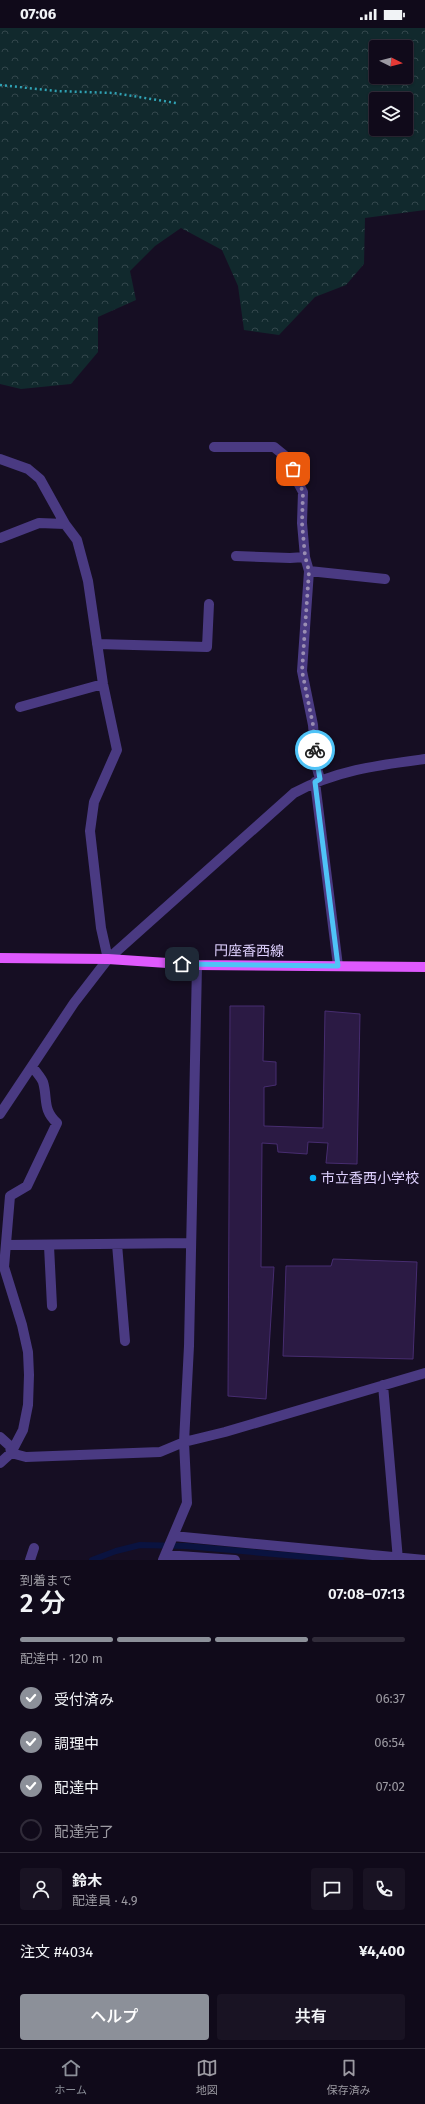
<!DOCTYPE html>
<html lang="ja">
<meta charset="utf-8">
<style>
:root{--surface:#100a1a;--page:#191323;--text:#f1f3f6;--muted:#9c9aa2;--line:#302b39;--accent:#8c9099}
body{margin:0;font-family:"Fira Sans","Noto Sans JP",sans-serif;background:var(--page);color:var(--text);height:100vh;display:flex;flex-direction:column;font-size:15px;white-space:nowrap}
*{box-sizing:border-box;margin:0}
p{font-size:13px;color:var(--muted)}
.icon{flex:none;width:22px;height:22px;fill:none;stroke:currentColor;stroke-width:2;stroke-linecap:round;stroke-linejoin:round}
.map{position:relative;height:1532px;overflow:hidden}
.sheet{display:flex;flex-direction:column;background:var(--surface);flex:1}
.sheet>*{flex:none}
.needle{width:26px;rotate:96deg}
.buttons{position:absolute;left:369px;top:12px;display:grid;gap:8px}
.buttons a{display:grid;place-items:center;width:44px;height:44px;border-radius:4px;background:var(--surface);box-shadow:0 1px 3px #0004,0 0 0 1px var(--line);font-size:20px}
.pin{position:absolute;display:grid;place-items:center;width:34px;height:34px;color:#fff;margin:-17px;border-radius:8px;box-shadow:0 2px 6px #0006}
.courier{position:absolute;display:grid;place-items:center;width:40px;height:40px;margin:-20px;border:3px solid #4fc3f7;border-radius:50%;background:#fff;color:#222;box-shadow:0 1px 5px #0007}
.headline em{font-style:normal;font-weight:600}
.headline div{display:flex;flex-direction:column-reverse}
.headline{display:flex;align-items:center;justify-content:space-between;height:68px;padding:0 20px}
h1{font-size:26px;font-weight:600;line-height:30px}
.bar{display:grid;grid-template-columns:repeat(4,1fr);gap:6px 4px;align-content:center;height:48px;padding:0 20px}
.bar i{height:5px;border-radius:3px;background:var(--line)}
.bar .active{background:var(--accent)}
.bar p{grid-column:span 4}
.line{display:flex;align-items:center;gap:10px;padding:0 20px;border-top:1px solid var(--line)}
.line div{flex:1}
.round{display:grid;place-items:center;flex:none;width:42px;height:42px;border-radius:4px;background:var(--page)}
ol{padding:0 20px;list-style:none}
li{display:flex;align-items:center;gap:12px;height:44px}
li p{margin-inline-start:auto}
li .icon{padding:4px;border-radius:50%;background:var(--accent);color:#fff;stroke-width:4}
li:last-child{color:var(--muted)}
li i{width:22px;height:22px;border:2px solid var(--line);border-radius:50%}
.primary-button{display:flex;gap:8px;margin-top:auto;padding:8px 20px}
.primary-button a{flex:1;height:46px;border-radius:4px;background:var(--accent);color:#fff;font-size:16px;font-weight:600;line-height:46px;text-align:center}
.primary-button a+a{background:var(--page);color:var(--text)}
.status{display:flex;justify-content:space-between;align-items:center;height:28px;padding:0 20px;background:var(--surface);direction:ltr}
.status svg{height:11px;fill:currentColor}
.tabs{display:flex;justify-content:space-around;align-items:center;height:56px;border-top:1px solid var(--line);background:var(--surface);font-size:11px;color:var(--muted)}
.tabs a{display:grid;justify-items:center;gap:2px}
.tabs .active{color:var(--accent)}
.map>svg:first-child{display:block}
.forest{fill:url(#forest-crowns);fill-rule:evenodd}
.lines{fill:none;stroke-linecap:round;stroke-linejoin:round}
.stream{stroke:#0a1340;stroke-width:6}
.building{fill:#2b1a44;stroke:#472d70}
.path{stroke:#30a2b4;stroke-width:2.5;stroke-dasharray:2 3;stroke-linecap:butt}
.minor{stroke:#4a3a82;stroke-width:10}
.major{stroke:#df59fd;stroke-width:10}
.done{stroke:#998db2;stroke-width:4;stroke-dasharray:0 7.2}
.route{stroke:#4fc3f7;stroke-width:5}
.poi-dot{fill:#03b1f9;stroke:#160e23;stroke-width:1.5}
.labels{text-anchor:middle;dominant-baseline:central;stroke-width:3;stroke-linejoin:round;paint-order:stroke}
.street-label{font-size:14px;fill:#dfd1ff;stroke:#160e23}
.poi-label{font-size:14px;fill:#dfd1ff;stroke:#160e23;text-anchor:start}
</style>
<div class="status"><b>07:06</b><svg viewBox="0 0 49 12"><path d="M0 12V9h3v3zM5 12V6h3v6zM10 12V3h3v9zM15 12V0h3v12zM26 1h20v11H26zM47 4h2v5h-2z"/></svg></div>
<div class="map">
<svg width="425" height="1532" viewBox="0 0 425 1532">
<defs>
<pattern id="forest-crowns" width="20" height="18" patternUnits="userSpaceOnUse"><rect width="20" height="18" fill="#11292d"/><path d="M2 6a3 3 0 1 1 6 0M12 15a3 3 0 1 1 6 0" fill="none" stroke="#33474c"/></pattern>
</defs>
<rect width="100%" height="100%" fill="#160e23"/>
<!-- forest -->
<path class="forest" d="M0 0H425V182L365 190 364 236 346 257 315 269 279 307 244 302 238 258 222 222 181 200 155 218 130 243 136 272 98 289V324L71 356 21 361 0 356ZM376 19H406V49H376ZM376 71H406V101H376Z"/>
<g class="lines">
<!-- stream -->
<path class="stream" d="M92 1532 116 1523 140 1517 186 1518 341 1532"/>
</g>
<!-- building -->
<path class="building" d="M230 978H264L263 1033 276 1034V1057L264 1059V1098L323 1100 325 983 360 986 357 1136 326 1135 328 1115 308 1114 307 1126 278 1124 277 1116 262 1115 261 1239H274L266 1371 228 1368Z
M333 1231 417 1234 413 1331 283 1328 286 1238H331Z"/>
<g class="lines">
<!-- path -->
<path class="path" d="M0 57 56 63 114 65 176 75"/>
<!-- minor -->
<path class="minor" d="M214 419H274L290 432 296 451 303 464 302 495 305 529 309 543 302 643 313 697 316 737 320 751
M0 431 28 441 40 451 65 496 77 512 88 553 103 656 117 722 94 774 90 803 101 900 108 931
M0 510 39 495 65 496
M236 528 290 530 305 529
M309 543 385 551
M97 616 207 619 209 576
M20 679 103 656
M315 754 338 938
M0 1086 74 975 108 931 294 765C336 742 379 737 425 731
M117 1216 125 1313
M6 1217 190 1215
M49 1218 52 1278
M383 1357 398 1532
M0 1409 10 1418 11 1425
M11 1425 23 1402 28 1377 29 1347 28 1324 22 1297 4 1239 10 1168 27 1158 57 1095C42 1081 48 1071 43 1054 41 1049 35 1043 32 1038
M0 1435 11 1425 26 1429 160 1424 184 1414 225 1404 425 1345
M173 1508 425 1532
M165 1527 235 1532
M30 1532 34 1520
M163 1532 187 1475 184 1414 189 1318 197 937"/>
<!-- major -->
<path class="major" d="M0 930 108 931 197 937 425 939"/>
</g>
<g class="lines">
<!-- done -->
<path class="done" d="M293 441 303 464 302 495 305 528 309 543 302 643 313 697 315 722"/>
<!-- route -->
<path class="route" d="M182 936 338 938 315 754 320 751 315 722"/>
</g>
<!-- markers -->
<circle class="poi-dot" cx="313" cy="1150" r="4"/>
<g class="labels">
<!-- street labels -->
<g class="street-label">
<text transform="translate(249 923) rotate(1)">円座香西線</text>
</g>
<!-- poi labels -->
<g class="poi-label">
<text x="321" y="1150">市立香西小学校</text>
</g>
</g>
</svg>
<div class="buttons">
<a><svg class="needle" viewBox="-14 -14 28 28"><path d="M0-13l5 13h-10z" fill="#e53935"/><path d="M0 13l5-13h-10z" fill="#9c9aa2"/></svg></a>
<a><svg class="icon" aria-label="layers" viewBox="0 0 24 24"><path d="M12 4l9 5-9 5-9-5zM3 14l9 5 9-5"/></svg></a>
</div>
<div class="pin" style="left:293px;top:441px;background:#ea580c"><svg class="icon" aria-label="bag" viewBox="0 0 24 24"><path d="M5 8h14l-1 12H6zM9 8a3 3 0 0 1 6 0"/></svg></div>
<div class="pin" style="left:182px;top:936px;background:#1f2937"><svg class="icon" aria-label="home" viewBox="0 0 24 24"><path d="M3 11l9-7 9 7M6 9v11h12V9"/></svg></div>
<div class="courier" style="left:315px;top:722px"><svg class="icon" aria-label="bike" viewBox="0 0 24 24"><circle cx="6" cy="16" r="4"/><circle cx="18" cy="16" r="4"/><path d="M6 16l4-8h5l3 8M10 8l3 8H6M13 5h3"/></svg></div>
</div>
<section class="sheet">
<div class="headline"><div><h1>2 分</h1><p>到着まで</p></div><em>07:08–07:13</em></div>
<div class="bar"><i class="active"></i><i class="active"></i><i class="active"></i><i></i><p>配達中 · 120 m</p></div>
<ol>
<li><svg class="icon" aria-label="check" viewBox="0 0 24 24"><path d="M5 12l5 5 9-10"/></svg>受付済み<p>06:37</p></li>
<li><svg class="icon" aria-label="check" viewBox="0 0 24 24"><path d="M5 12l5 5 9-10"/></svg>調理中<p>06:54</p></li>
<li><svg class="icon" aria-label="check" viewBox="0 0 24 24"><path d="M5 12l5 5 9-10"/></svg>配達中<p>07:02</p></li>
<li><i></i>配達完了</li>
</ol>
<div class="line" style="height:72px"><a class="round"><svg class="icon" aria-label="person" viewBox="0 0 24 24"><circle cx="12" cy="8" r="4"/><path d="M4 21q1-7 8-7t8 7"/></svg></a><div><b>鈴木</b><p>配達員 · 4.9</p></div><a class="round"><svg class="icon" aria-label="chat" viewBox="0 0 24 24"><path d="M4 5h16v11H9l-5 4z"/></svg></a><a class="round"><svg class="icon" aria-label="phone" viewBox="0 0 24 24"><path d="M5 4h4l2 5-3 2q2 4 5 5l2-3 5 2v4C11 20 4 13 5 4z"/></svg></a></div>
<div class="line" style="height:52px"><div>注文 #4034</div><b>¥4,400</b></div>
<div class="primary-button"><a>ヘルプ</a><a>共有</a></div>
</section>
<nav class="tabs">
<a class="active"><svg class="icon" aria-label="home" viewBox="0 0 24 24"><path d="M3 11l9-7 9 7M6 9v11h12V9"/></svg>ホーム</a>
<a><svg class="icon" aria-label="map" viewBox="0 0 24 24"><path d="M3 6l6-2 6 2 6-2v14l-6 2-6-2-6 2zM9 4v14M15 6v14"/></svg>地図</a>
<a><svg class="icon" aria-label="saved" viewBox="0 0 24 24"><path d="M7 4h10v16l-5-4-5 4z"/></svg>保存済み</a>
</nav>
